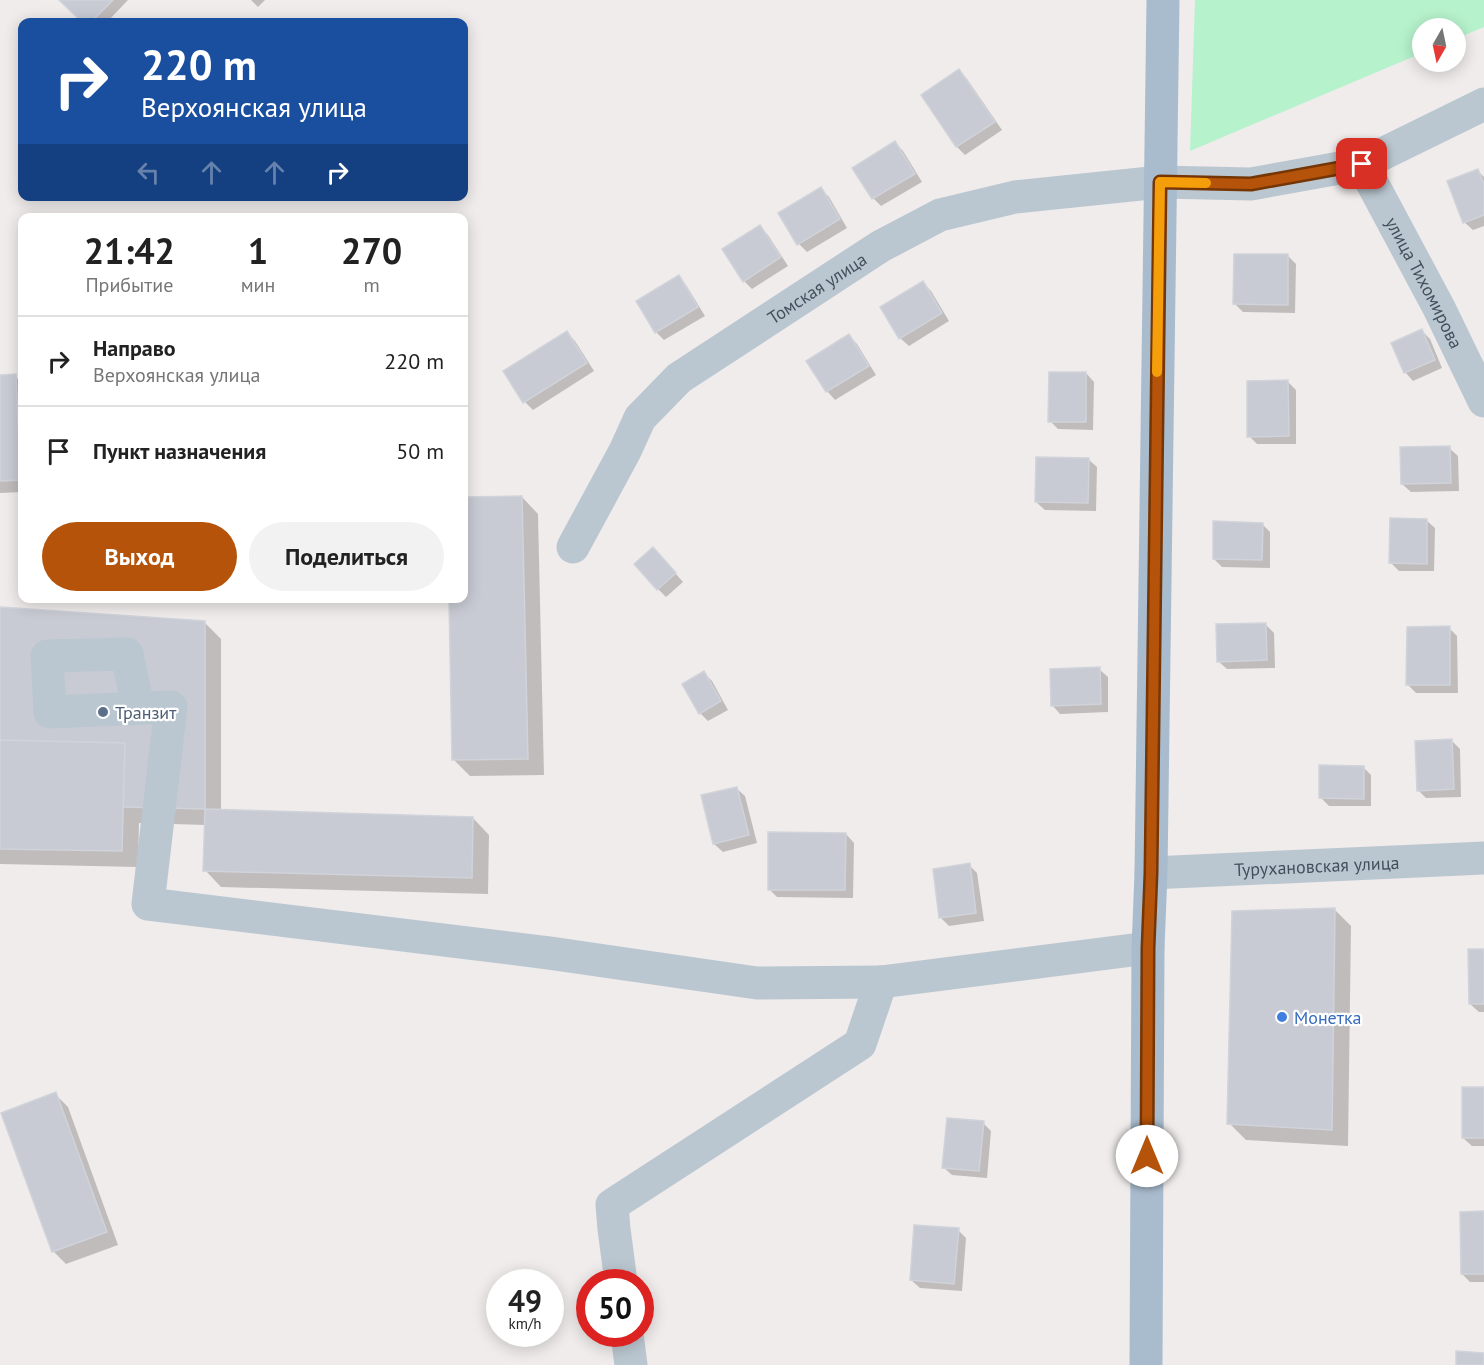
<!DOCTYPE html>
<html lang="ru">
<meta charset="utf-8">
<style>
body{margin:0;font-family:"PT Sans",sans-serif;background:#f2f2f2;color:#222;height:100vh;display:flex;flex-direction:column;font-size:22px;white-space:nowrap}
*{box-sizing:border-box;margin:0}
p{font-size:20px;color:#767676}
.icon{flex:none;width:33px;height:33px;fill:none;stroke:currentColor;stroke-width:2;stroke-linecap:round;stroke-linejoin:round}
.map{position:relative;flex:1;overflow:hidden}
.details{position:absolute;left:18px;top:213px;width:450px;height:390px;display:flex;flex-direction:column;background:#fff;border-radius:12px;box-shadow:0 3px 15px #0003}
.details>*{flex:none}
.top-card{position:absolute;left:18px;top:18px;width:450px;height:183px;border-radius:12px;box-shadow:0 3px 15px #0003;background:#1a4fa0;color:#fff;overflow:hidden}
.needle{width:39px;rotate:189deg}
.tools{position:absolute;left:1412px;top:18px;display:grid;gap:12px}
.tools a{display:grid;place-items:center;width:54px;height:54px;border-radius:50%;background:#fff;box-shadow:0 3px 15px #0003;font-size:30px}
.speed{position:absolute;left:486px;top:1269px;display:flex;gap:12px;font-size:30px;font-weight:700;text-align:center}
.speed>*{display:grid;place-content:center;width:78px;height:78px;border-radius:50%;background:#fff;box-shadow:0 3px 15px #0003;line-height:1}
.speed small{font-size:15px;font-weight:400}
.speed .limit{border:9px solid #d22;background:#fff;color:#111}
.pin{position:absolute;display:grid;place-items:center;width:51px;height:51px;color:#fff;margin:-26px;border-radius:12px;box-shadow:0 3px 9px #0006}
.me{position:absolute;width:66px;margin:-33px;rotate:0deg;stroke-linejoin:round;filter:drop-shadow(0 0 4px #0008)}
.turn{display:flex;align-items:center;gap:21px;height:126px;padding:0 24px;font-size:27px}
.turn .icon{width:78px;height:78px;stroke-width:2.5}
.turn b{display:block;font-size:42px;line-height:51px}
.lanes{display:flex;align-items:center;height:57px;padding:0 24px;background:#0003;justify-content:center;gap:30px;direction:ltr}
.lanes .off{opacity:.35}
.eta{display:flex;justify-content:space-evenly;align-items:center;height:102px;text-align:center}
.eta b{font-size:36px;font-weight:700;line-height:42px}
.button{display:flex;gap:12px;margin-top:auto;padding:12px 24px}
.button a{flex:1;height:69px;border-radius:36px;background:#b45309;color:#fff;font-size:24px;font-weight:700;line-height:69px;text-align:center}
.button a+a{background:#f2f2f2;color:#222}
ul{padding:0;list-style:none}
li{display:flex;align-items:center;gap:18px;height:90px;padding:0 24px;border-top:2px solid #e0e0e0}
li div{flex:1}
li b{display:block;font-size:22px}
li em{font-style:normal}
.map>svg:first-child{display:block}
.green{fill:#b6f2cc}
.shadow{fill:#0003}
.building{fill:#c8cbd3;stroke:#d0d3d9;stroke-width:1.5}
.lines{fill:none;stroke-linecap:round;stroke-linejoin:round}
.minor{stroke:#bbc7d0;stroke-width:33}
.major{stroke:#a9bcce;stroke-width:33}
.route-casing{stroke:#753606;stroke-width:15}
.route{stroke:#b45309;stroke-width:10}
.slow{stroke:#f59e0b;stroke-width:10}
.service-dot{fill:#5c6f8a;stroke:#fff;stroke-width:2}
.shop-dot{fill:#3f7fe0;stroke:#fff;stroke-width:2}
.labels{text-anchor:middle;dominant-baseline:central;stroke-width:4.5;stroke-linejoin:round;paint-order:stroke}
.street-label{font-size:18px;fill:#43505b;stroke:#fff}
.service-label{font-size:18px;fill:#4e5e75;stroke:#fff;text-anchor:start}
.shop-label{font-size:18px;fill:#366cbe;stroke:#fff;text-anchor:start}
</style>
<div class="map">
<svg width="1484" height="1365" viewBox="0 0 1484 1365">
<rect width="100%" height="100%" fill="#f0ecec"/>
<polygon class="green" points="1195,0 1484,0 1484,27 1455,39 1455,28 1422,28 1422,53 1190,151"/>
<g class="shadow">
<polygon points="61,0 128,0 107,22 84,22"/>
<polygon points="251,0 265,0 258,7"/>
<polygon points="959,71 967,79 1002,130 965,155 957,147 923,96"/>
<polygon points="895,143 903,151 922,182 881,206 873,198"/>
<polygon points="1478,171 1484,177 1484,226 1473,230 1464,222"/>
<polygon points="821,189 829,197 847,228 807,252 799,244 780,214"/>
<polygon points="760,227 768,235 788,266 752,289 744,281"/>
<polygon points="1288,256 1296,264 1295,313 1243,312 1235,304"/>
<polygon points="678,277 686,285 705,316 664,340 656,332 638,302"/>
<polygon points="923,283 931,291 949,321 909,346 900,338"/>
<polygon points="1422,331 1430,339 1442,368 1413,381 1405,372"/>
<polygon points="567,333 575,341 594,371 533,410 525,402"/>
<polygon points="849,336 857,344 876,375 835,400 827,391"/>
<polygon points="1086,373 1094,382 1093,430 1058,429 1050,421"/>
<polygon points="15,376 22,383 22,492 0,493 0,377"/>
<polygon points="1288,382 1296,390 1296,444 1257,444 1249,436"/>
<polygon points="1449,448 1458,456 1459,491 1411,492 1402,484"/>
<polygon points="1088,459 1097,467 1096,511 1045,510 1036,502"/>
<polygon points="522,497 538,514 544,775 470,776 454,760 464,598 464,498"/>
<polygon points="1426,520 1435,528 1434,571 1399,571 1391,563"/>
<polygon points="1262,524 1270,532 1270,568 1222,567 1214,559"/>
<polygon points="661,557 683,582 666,597 658,589"/>
<polygon points="0,608 205,623 221,639 221,811 473,818 489,835 488,894 221,887 205,870 206,825 139,823 138,867 0,864"/>
<polygon points="1265,624 1274,633 1275,668 1227,669 1218,661"/>
<polygon points="1449,628 1457,636 1458,693 1416,693 1408,685"/>
<polygon points="1099,669 1108,677 1108,712 1060,714 1052,705"/>
<polygon points="704,673 712,681 728,710 708,721 700,713"/>
<polygon points="1452,741 1460,749 1461,797 1426,798 1418,790"/>
<polygon points="1363,767 1371,775 1371,806 1329,806 1320,797"/>
<polygon points="736,788 745,796 757,843 723,852 714,844"/>
<polygon points="846,834 854,843 853,898 777,897 769,889"/>
<polygon points="969,865 977,873 984,921 949,926 941,918"/>
<polygon points="1335,910 1351,926 1348,1146 1246,1140 1229,1123"/>
<polygon points="1484,951 1484,1012 1479,1012 1470,1004"/>
<polygon points="1484,1088 1484,1146 1472,1146 1463,1138"/>
<polygon points="55,1094 68,1107 118,1245 66,1264 53,1251"/>
<polygon points="983,1123 991,1131 987,1178 952,1175 943,1167"/>
<polygon points="1484,1213 1484,1282 1470,1282 1462,1274"/>
<polygon points="958,1230 966,1238 962,1291 920,1288 911,1280"/>
</g>
<g class="building">
<polygon points="59,0 113,0 91,22 82,22"/>
<polygon points="959,69 995,122 956,147 921,95"/>
<polygon points="895,141 915,174 872,199 852,168"/>
<polygon points="1478,169 1484,184 1484,215 1463,223 1447,181"/>
<polygon points="821,187 840,219 797,245 778,213"/>
<polygon points="760,225 781,257 743,282 722,249"/>
<polygon points="1234,254 1288,254 1288,305 1233,304"/>
<polygon points="679,275 698,307 655,333 636,301"/>
<polygon points="923,281 942,313 899,339 880,307"/>
<polygon points="1422,329 1435,360 1404,373 1391,343"/>
<polygon points="567,331 587,363 523,403 503,371"/>
<polygon points="849,334 869,366 826,392 806,361"/>
<polygon points="1049,372 1086,372 1086,422 1048,422"/>
<polygon points="16,374 20,480 0,481 0,375"/>
<polygon points="1288,380 1289,436 1247,437 1247,381"/>
<polygon points="1450,446 1451,483 1401,484 1400,447"/>
<polygon points="1036,457 1089,458 1088,503 1035,502"/>
<polygon points="522,496 528,759 452,760 449,598 464,598 464,497"/>
<polygon points="1390,518 1427,519 1427,564 1389,563"/>
<polygon points="1213,521 1263,523 1262,560 1213,559"/>
<polygon points="653,547 676,573 657,590 634,564"/>
<polygon points="0,607 205,621 205,809 0,804"/>
<polygon points="1266,623 1267,660 1217,662 1216,624"/>
<polygon points="1450,626 1450,685 1406,685 1407,627"/>
<polygon points="1100,667 1101,704 1051,706 1050,669"/>
<polygon points="704,671 721,701 699,714 682,684"/>
<polygon points="1452,739 1454,789 1417,791 1415,741"/>
<polygon points="0,740 125,743 122,851 0,849"/>
<polygon points="1319,765 1364,766 1364,799 1319,798"/>
<polygon points="737,787 749,835 713,844 701,795"/>
<polygon points="205,809 473,817 472,878 203,871"/>
<polygon points="768,832 846,833 845,890 768,890"/>
<polygon points="970,863 976,913 939,918 933,869"/>
<polygon points="1335,908 1332,1130 1227,1124 1232,911"/>
<polygon points="1468,949 1484,949 1484,1004 1469,1004"/>
<rect x="1462" y="1087" width="22" height="51"/>
<polygon points="56,1092 107,1232 52,1252 1,1113"/>
<polygon points="947,1118 984,1121 979,1171 942,1168"/>
<polygon points="1484,1211 1484,1274 1461,1274 1460,1212"/>
<polygon points="914,1225 959,1228 954,1284 910,1280"/>
<polygon points="1456,1351 1484,1353 1484,1365 1456,1365"/>
</g>
<g class="lines">
<g class="minor">
<path id="s1" d="M1362,164L1439,308L1484,401"/>
<path id="s2" d="M573,547L625,451L640,418L679,378L881,246L940,215L1015,197L1160,182L1251,184L1362,164L1484,104"/>
<polyline points="138,708 127,654 47,656 50,712 171,707 148,904 549,953 757,983 881,982 1148,948"/>
<path id="s3" d="M1151,873L1484,858"/>
<polyline points="621,1282 614,1229 612,1205 860,1044 881,982"/>
<polyline points="627,1334 631,1365"/>
</g>
<polyline class="major" points="1146,1365 1148,948 1151,873 1163,0"/>
</g>
<g class="lines">
<g class="route-casing">
<polyline id="route" points="1147,1156 1148,948 1151,873 1160,182 1251,184 1362,164"/>
</g>
<use href="#route" class="route"/>
<polyline class="slow" points="1157,372 1160,182 1206,183"/>
</g>
<circle class="service-dot" cx="103" cy="712" r="6"/>
<circle class="shop-dot" cx="1282" cy="1017" r="6"/>
<g class="labels">
<g class="street-label">
<text stroke="none"><textPath href="#s1" startOffset="134">улица Тихомирова</textPath></text>
<text stroke="none"><textPath href="#s2" startOffset="366">Томская улица</textPath></text>
<text stroke="none"><textPath href="#s3" startOffset="166">Турухановская улица</textPath></text>
</g>
<g class="service-label">
<text x="115" y="712">Транзит</text>
</g>
<g class="shop-label">
<text x="1294" y="1017">Монетка</text>
</g>
</g>
</svg>
<div class="tools">
<a><svg class="needle" viewBox="-14 -14 28 28"><path d="M0-13l5 13h-10z" fill="#e53935"/><path d="M0 13l5-13h-10z" fill="#767676"/></svg></a>
</div>
<div class="speed"><div>49<small>km/h</small></div><div class="limit">50</div></div>
<div class="pin" style="left:1362px;top:164px;background:#d93025"><svg class="icon" aria-label="arrive" viewBox="0 0 24 24"><path d="M6 21V4h12l-3 4 3 4H6"/></svg></div>
<svg class="me" style="left:1147px;top:1156px" viewBox="-20 -20 40 40"><circle r="19" fill="#fff"/><path d="M0-13L10 11 0 6-10 11z" fill="#b45309"/></svg>
<div class="top-card">
<div class="turn"><svg class="icon" aria-label="right" viewBox="0 0 24 24"><path d="M7 20v-9h11M14 6l5 5-5 5"/></svg><div><b>220 m</b>Верхоянская улица</div></div>
<div class="lanes"><svg class="icon off" aria-label="left" viewBox="0 0 24 24"><path d="M17 20v-9H6M10 6l-5 5 5 5"/></svg><svg class="icon off" aria-label="ahead" viewBox="0 0 24 24"><path d="M12 20V5M6 11l6-6 6 6"/></svg><svg class="icon off" aria-label="ahead" viewBox="0 0 24 24"><path d="M12 20V5M6 11l6-6 6 6"/></svg><svg class="icon" aria-label="right" viewBox="0 0 24 24"><path d="M7 20v-9h11M14 6l5 5-5 5"/></svg></div>
</div>
<section class="details">
<div class="eta">
<div><b>21:42</b><p>Прибытие</p></div>
<div><b>1</b><p>мин</p></div>
<div><b>270</b><p>m</p></div>
</div>
<ul>
<li><svg class="icon" aria-label="right" viewBox="0 0 24 24"><path d="M7 20v-9h11M14 6l5 5-5 5"/></svg><div><b>Направо</b><p>Верхоянская улица</p></div><em>220 m</em></li>
<li><svg class="icon" aria-label="arrive" viewBox="0 0 24 24"><path d="M6 21V4h12l-3 4 3 4H6"/></svg><div><b>Пункт назначения</b></div><em>50 m</em></li>
</ul>
<div class="button"><a>Выход</a><a>Поделиться</a></div>
</section>
</div>
